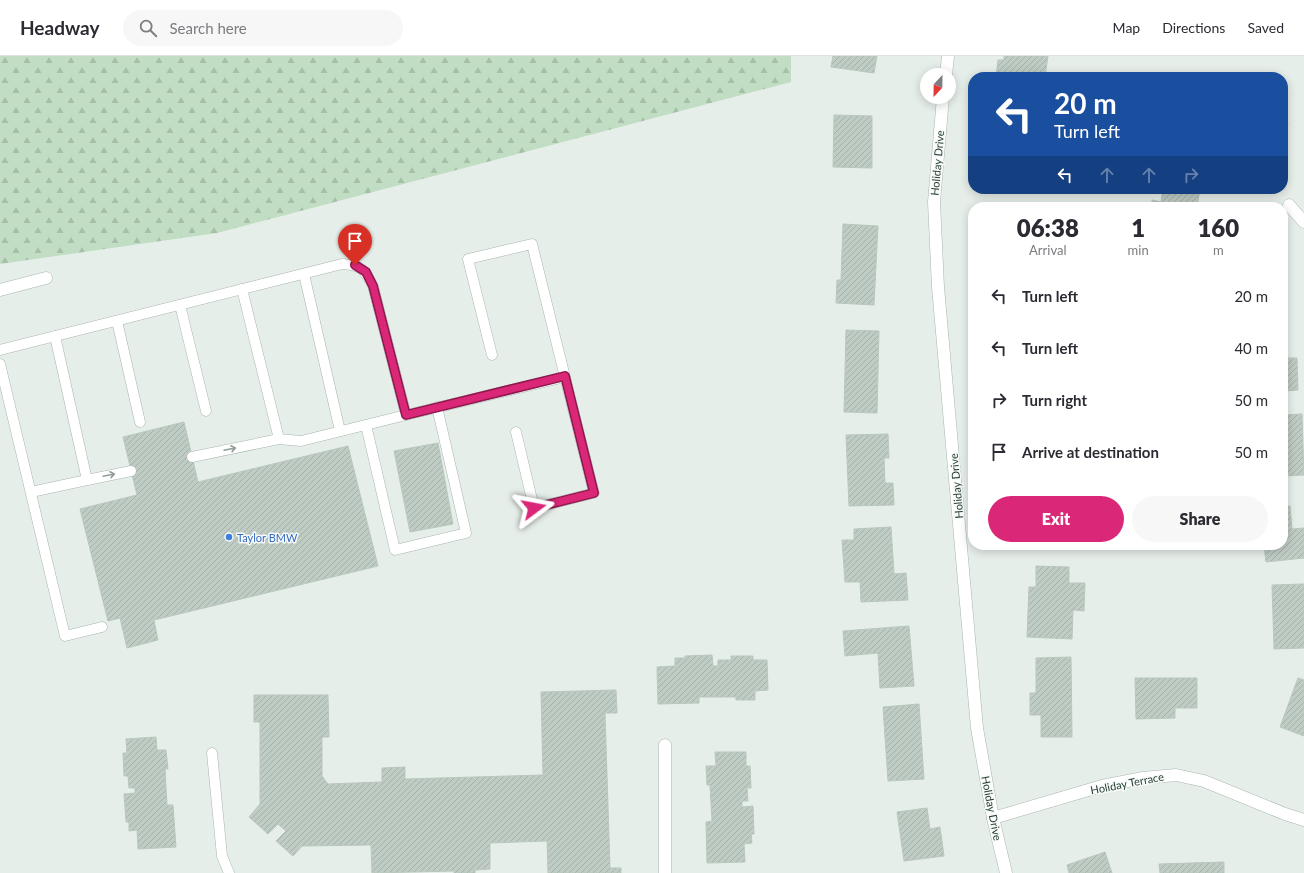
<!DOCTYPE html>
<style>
body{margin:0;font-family:Lato,sans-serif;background:#f7f7f7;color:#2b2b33;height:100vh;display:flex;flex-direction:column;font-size:15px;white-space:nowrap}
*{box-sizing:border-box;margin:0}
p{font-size:13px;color:#7c7c81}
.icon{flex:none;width:22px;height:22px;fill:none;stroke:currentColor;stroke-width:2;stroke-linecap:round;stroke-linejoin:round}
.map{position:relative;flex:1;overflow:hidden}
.drawer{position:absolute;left:968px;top:146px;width:320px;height:348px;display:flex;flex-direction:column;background:#fff;border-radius:16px;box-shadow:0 2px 10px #0003}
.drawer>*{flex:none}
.guide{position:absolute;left:968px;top:16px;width:320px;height:122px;border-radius:16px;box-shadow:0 2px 10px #0003;background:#1a4fa0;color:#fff;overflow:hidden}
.needle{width:26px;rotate:202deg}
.fabs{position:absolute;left:920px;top:12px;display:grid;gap:8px}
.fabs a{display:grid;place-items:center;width:36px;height:36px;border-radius:50%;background:#fff;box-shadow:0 2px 10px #0003;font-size:20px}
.pin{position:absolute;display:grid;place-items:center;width:34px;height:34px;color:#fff;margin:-41px -17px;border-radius:50% 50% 50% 0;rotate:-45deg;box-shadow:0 0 4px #0007}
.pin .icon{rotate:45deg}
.me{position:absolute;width:44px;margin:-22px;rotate:77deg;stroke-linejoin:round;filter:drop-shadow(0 0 3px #0008)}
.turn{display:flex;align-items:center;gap:14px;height:84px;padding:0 20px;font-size:18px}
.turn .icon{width:52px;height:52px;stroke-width:2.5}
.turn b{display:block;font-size:28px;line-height:34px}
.lanes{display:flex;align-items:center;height:38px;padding:0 20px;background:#0003;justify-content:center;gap:20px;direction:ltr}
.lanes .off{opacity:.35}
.eta{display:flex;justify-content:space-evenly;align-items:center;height:68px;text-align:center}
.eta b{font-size:24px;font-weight:800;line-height:28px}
.button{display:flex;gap:8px;margin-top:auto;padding:8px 20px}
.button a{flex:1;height:46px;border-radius:24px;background:#db2777;color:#fff;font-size:16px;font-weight:800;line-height:46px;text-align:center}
.button a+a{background:#f7f7f7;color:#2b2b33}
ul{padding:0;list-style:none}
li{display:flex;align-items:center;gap:12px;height:52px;padding:0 20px}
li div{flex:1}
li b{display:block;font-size:15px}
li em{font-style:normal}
header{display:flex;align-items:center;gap:24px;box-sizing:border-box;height:56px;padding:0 20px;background:#fff;border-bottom:1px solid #e1e1e2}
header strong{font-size:19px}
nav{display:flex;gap:22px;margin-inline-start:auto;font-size:14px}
.search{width:280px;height:36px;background:#f7f7f7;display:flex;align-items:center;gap:10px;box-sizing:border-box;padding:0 14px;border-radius:22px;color:#7c7c81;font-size:15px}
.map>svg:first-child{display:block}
.forest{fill:url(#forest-firs)}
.building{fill:url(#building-hatch);stroke:#b9c7be}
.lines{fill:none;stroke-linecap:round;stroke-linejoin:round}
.lane-casing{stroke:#a9b6af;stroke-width:11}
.street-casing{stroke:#a9b6af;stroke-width:13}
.lane{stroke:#fff;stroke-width:10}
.street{stroke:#fff;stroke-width:12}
.oneway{stroke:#929f99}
.route-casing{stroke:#8e194d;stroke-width:10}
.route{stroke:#db2777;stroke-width:7}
.shop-dot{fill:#3f7fe0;stroke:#f7faf8;stroke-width:1.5}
.labels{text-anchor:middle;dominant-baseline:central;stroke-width:3;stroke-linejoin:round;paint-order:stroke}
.street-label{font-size:11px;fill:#263f33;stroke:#f7faf8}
.shop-label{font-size:11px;fill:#366cbe;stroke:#f7faf8;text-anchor:start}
</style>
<header>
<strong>Headway</strong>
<div class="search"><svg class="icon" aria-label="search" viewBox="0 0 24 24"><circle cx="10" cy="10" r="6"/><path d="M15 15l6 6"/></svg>Search here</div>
<nav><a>Map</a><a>Directions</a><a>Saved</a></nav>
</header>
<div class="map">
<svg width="1304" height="817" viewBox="0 0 1304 817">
<defs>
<pattern id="forest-firs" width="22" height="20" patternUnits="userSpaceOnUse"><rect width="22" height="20" fill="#c1ddc3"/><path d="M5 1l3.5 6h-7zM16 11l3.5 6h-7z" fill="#a6bfa8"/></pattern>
<pattern id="building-hatch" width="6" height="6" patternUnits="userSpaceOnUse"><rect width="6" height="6" fill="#bfccc4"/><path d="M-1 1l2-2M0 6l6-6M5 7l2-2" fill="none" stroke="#a4b0a9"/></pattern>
</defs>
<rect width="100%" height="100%" fill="#e6eee9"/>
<polygon class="forest" points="0,0 791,0 791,26 217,177 0,208"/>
<g class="building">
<polygon points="833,0 877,0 874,17 831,11"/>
<polygon points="1004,0 1048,0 1045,21 996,21 998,4 1004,4"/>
<polygon points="1283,50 1288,68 1283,70"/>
<polygon points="834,59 872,60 872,112 833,111"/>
<polygon points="1163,133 1200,133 1197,151 1152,151 1152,144 1161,146"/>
<polygon points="1001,148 1035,150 1035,151 1001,151"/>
<polygon points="843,168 878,170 874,249 836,247 837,224 841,224"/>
<polygon points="846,274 879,275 877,357 844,356"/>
<polygon points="1283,302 1297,302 1298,334 1283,335"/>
<polygon points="1302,358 1304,419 1283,420 1283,359"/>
<polygon points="184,366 198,426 348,390 378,510 154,564 158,584 127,592 120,562 108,565 80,453 137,439 123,381"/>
<polygon points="888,378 889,402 884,402 885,427 893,427 894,449 849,450 846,379"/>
<polygon points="438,387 453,468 410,476 394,395"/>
<polygon points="1290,450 1292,473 1304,472 1304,502 1266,506 1264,489 1283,489 1283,451"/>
<polygon points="891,471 894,518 906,517 908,544 861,546 860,526 845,526 842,484 854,484 854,473"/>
<polygon points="1036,510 1069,511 1069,527 1085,527 1084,555 1073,554 1072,583 1027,581 1029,531 1036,531"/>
<polygon points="1304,528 1304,592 1274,593 1272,529"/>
<polygon points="909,570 914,630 880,632 878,597 845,600 843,575"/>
<polygon points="712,599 713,610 718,610 718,604 731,604 731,600 753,600 753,604 767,604 768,634 755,635 755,644 736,644 736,641 699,641 699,647 658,648 657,611 675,610 675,602 685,602 685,600"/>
<polygon points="1071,601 1072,681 1041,681 1041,659 1030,659 1030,637 1036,637 1036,602"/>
<polygon points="1135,622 1197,622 1197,652 1175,652 1175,662 1136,663"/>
<polygon points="1298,622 1304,624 1304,680 1280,671"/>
<polygon points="616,634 617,657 605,657 610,812 621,812 621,817 548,817 547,785 490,787 490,813 475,814 475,817 454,817 454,815 372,817 371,789 302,790 293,800 276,785 286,775 278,768 268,778 249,761 260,748 260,666 254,666 254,639 328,639 329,681 322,681 322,720 328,728 382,726 382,712 405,711 405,723 543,719 541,636"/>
<polygon points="919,648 924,723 888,725 883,651"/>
<polygon points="156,681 157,694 166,694 168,713 165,713 167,749 173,749 176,791 138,793 137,774 129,775 129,766 126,766 124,738 135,737 135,732 129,732 128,720 124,720 123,697 127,697 126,683"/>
<polygon points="715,696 746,696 746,710 750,710 751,732 747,732 748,745 742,745 742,751 753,750 754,778 751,778 752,787 744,788 745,806 707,807 706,766 712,765 710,729 707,729 706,710 716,710"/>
<polygon points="927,752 930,773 940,771 944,800 904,805 897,756"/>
<polygon points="1105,796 1112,817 1069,817 1067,809"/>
<polygon points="1224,806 1224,817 1160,817 1159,808"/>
</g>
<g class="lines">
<g class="lane-casing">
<g id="lane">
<polyline points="304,218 340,375"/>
<polyline points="242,233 279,383 301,385 406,359"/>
<polyline points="180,249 206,355"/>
<polyline points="117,265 140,366"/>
<path d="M0,294L342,208C361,209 364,213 373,230L406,359L565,321L532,188L468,203L492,299"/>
<polyline points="0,308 65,580 102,571"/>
<polyline points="366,369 395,494 466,477 437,351"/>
<polyline points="516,376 534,452 594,437 565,321"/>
<polyline points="192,401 279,383"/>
<polyline points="87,424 131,415"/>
<polyline points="31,436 87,424 55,280"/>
<polyline points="212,697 222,800 229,817"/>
</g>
</g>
<g class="street-casing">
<g id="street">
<polyline points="946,19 948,0"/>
<polyline points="943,41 934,146 938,231 977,672 993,762 1006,817"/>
<polyline points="1289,149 1304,166"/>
<polyline points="0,234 46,222"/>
<polyline points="665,689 665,817"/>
<polyline points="993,762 1102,730 1143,722 1176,719 1204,725 1285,758 1304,764"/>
</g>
</g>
<use href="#lane" class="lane"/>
<use href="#street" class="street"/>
</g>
<defs><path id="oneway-shaft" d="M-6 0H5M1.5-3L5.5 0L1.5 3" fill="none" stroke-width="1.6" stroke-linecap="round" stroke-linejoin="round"/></defs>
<g class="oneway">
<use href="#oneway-shaft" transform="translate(230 393) rotate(-12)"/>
<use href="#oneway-shaft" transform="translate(109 419) rotate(-12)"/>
</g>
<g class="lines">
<g class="route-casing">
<polyline id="route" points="355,209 366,216 373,230 406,359 565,320 594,437 534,452"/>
</g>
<use href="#route" class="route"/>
</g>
<circle class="shop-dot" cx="229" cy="481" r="4"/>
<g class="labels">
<g class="street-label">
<text transform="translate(937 107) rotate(-85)">Holiday Drive</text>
<text transform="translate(956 430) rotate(-95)">Holiday Drive</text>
<text transform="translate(1127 727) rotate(-11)">Holiday Terrace</text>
<text transform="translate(992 752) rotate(79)">Holiday Drive</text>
</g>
<g class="shop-label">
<text x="237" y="481">Taylor BMW</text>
</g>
</g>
</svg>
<div class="fabs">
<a><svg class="needle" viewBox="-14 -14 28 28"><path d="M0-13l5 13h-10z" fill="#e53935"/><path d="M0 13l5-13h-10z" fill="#7c7c81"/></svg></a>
</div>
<div class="pin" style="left:355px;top:209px;background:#d93025"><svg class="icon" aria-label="arrive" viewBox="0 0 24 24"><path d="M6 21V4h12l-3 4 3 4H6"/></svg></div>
<svg class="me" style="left:534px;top:452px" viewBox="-20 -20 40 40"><path d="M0-17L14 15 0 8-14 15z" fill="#db2777" stroke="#fff" stroke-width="4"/></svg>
<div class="guide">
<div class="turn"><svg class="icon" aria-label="left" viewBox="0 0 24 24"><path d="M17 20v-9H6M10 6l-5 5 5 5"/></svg><div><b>20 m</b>Turn left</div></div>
<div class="lanes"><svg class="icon" aria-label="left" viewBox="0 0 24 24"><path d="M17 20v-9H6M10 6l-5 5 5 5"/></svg><svg class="icon off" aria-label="ahead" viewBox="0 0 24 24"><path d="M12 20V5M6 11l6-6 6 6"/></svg><svg class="icon off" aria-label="ahead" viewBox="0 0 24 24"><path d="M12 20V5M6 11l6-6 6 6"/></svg><svg class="icon off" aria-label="right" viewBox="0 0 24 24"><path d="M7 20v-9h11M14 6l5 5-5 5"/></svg></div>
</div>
<section class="drawer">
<div class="eta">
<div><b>06:38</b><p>Arrival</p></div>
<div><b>1</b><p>min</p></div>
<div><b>160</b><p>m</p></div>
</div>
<ul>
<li><svg class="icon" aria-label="left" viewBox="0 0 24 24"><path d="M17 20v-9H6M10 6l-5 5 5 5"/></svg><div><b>Turn left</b></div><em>20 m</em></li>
<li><svg class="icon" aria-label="left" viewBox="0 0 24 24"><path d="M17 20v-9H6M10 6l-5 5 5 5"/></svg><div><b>Turn left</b></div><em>40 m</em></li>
<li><svg class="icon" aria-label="right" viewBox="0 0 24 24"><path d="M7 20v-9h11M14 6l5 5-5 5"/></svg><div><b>Turn right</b></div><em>50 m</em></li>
<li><svg class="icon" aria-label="arrive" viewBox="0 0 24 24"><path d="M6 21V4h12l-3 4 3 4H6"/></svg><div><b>Arrive at destination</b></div><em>50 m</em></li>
</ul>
<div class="button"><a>Exit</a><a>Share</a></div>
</section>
</div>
